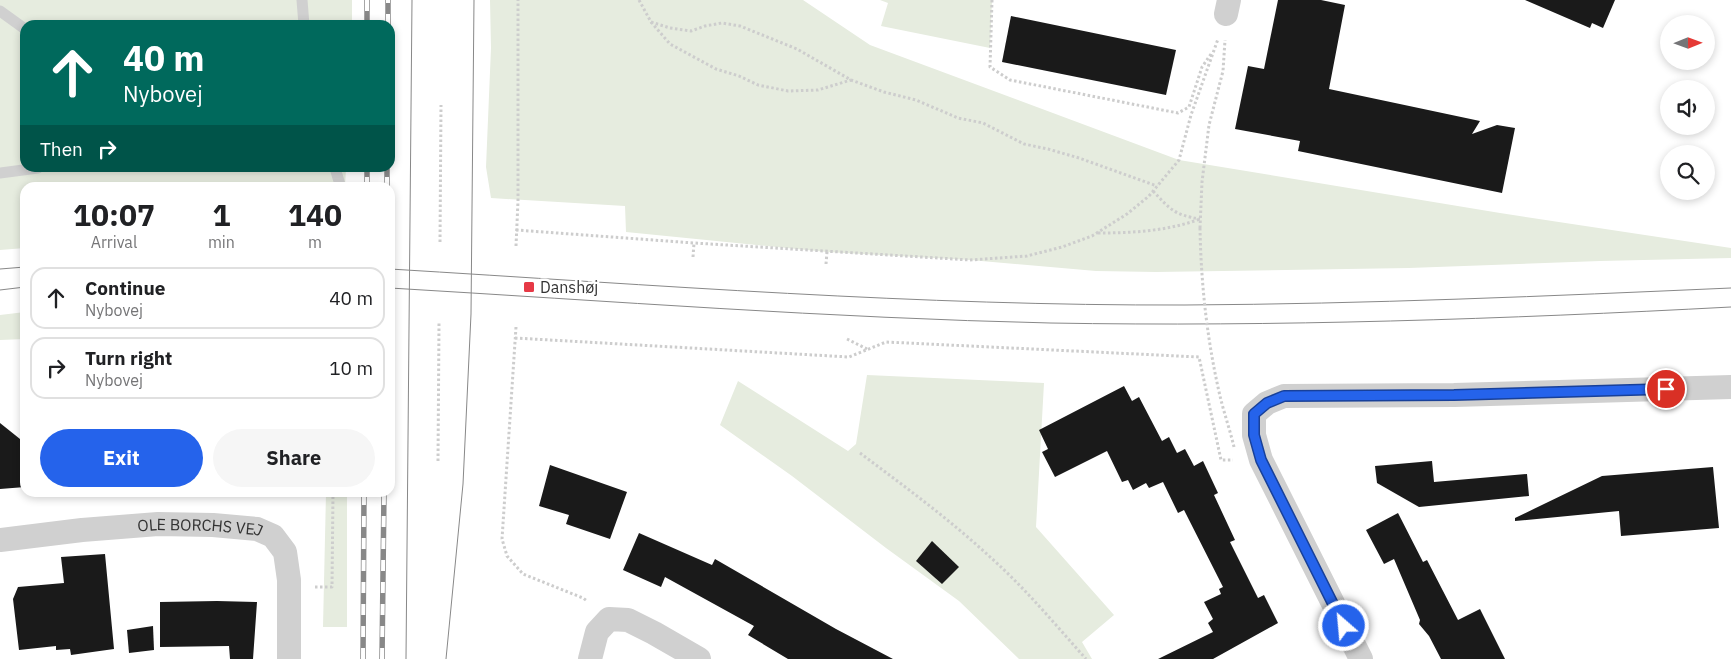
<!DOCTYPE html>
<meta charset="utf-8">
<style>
body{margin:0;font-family:"IBM Plex Sans",sans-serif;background:#f6f6f6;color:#202124;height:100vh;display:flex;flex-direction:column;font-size:19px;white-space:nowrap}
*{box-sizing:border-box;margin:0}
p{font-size:16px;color:#757577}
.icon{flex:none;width:28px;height:28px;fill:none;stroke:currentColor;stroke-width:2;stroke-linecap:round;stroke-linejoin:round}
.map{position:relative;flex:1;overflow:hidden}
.panel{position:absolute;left:20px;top:182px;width:375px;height:315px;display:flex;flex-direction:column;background:#fff;border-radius:15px;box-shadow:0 2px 8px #0003}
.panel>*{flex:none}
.hud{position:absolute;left:20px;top:20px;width:375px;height:152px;border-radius:15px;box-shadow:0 2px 8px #0003;background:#00695c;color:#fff;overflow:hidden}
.needle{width:32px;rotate:89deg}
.tools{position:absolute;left:1660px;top:15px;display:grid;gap:10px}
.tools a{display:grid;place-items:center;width:55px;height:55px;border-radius:50%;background:#fff;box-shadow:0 2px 8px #0003;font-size:25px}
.pin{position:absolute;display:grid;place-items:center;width:42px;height:42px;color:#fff;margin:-21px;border:2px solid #fff;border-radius:50%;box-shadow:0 1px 5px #0007}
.me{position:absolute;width:55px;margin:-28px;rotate:333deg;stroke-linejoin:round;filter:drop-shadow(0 0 4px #0008)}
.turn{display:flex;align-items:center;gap:18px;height:105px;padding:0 20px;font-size:22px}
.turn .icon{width:65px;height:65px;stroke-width:2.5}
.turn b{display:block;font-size:35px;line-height:42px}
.then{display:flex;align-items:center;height:48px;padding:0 20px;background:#0003;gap:10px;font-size:19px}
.eta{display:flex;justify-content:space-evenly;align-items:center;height:85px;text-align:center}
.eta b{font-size:30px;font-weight:700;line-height:35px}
.button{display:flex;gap:10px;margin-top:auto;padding:10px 20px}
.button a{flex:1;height:58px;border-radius:30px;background:#2563eb;color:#fff;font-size:20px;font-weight:700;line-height:58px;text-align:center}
.button a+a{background:#f6f6f6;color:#202124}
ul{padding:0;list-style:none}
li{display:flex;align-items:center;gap:15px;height:62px;margin:0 10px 8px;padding:0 10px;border:2px solid #e0e0e0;border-radius:15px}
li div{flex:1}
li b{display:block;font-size:19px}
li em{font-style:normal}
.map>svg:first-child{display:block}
.green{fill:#e6ecdf}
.building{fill:#1a1a1a}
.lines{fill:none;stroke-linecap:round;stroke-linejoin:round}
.path{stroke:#cdcdcd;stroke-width:3;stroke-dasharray:2.5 2.5;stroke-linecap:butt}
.service{stroke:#d0d0d0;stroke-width:11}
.minor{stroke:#d0d0d0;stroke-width:24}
.tram{stroke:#888;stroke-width:1}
.rail-casing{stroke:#888;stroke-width:5.5}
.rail{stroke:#fff;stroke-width:4;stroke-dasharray:11;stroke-linecap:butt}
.path-bridge{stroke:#cdcdcd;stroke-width:3;stroke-dasharray:2.5 2.5;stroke-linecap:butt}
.route-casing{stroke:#184099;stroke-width:12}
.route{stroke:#2563eb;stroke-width:9}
.poi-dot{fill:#e63946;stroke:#fff;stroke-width:2}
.labels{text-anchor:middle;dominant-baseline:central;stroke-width:5;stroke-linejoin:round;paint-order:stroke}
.poi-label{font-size:16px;fill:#333;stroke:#fff;text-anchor:start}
.street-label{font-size:16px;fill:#333;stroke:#fff}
</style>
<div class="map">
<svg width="1731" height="659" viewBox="0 0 1731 659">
<rect width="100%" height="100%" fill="#fff"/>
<g class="green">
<polygon points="0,0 352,0 352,25 25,25 25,168 346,168 345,187 25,188 25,248 0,250"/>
<polygon points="490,0 803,0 870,45 1179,160 1500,213 1731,248 1731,258 1600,261 1409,268 1156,272 1096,271 970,260 827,252 626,232 625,206 491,198 486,167 491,48"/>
<polygon points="880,0 992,0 990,48 881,26 888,3"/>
<polygon points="25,312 25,339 0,340 0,315"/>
<polygon points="867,375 1044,383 1036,527 1114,615 1082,642 1092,659 1019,659 959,601 886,548 792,476 720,425 738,381 848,451 856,444"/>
<polygon points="326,493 347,493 347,627 323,627"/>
</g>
<g class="building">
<polygon points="1278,0 1321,0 1345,5 1329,89 1480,121 1472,134 1497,125 1515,128 1502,193 1298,151 1300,141 1235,129 1248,66 1264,69"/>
<polygon points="1525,0 1615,0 1603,28 1592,23 1590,28"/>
<polygon points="1011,16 1176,50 1166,95 1002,62"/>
<polygon points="1124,386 1132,401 1139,397 1162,441 1169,437 1177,453 1185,449 1194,466 1203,461 1218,493 1214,495 1235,540 1230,542 1258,598 1264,595 1278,623 1213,659 1158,659 1213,632 1208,623 1213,619 1204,602 1221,594 1219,589 1223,587 1184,510 1178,513 1163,482 1149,488 1146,483 1133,490 1128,480 1122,482 1107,451 1055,477 1042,452 1048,449 1039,430"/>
<polygon points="0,423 25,443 25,487 0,489"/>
<polygon points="1432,461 1434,482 1527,474 1529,496 1419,507 1377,483 1375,466"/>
<polygon points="550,465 627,492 610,539 566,524 569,515 539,506"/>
<polygon points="1713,467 1719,528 1621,536 1619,511 1515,521 1515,518 1602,476"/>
<polygon points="1398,513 1423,562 1427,560 1458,620 1480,609 1505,659 1441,659 1429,636 1419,624 1420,620 1394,559 1384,564 1366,530"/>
<polygon points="639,533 712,565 715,559 836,629 893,659 788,659 748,635 754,626 665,577 661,587 623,570"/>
<polygon points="932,541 959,567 942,584 916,561"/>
<polygon points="105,554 114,649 71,655 70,649 56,650 56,646 19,650 13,599 18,587 64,583 61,557"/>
<polygon points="217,601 257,602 253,659 230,659 229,646 160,647 160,602"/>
<polygon points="153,626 154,650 129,653 127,630"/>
</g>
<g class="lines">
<g class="path">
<polyline points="639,0 651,22 670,28 691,31 705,26 722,23 740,26 797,49 851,80 884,92 916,100 958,118 983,123 1024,144 1048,149 1079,158 1157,186"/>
<polyline points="992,0 990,67 1010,80 1178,113 1189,107 1202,67 1211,54"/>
<polyline points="651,22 670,44 716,69 739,76 758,85 788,91 818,90 851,80"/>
<path d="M1153,191C1170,209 1174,215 1200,219"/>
<polyline points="1200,228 1202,182 1209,125 1223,71 1225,40"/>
<polyline points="516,230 694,243 970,260 1027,256 1062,247 1092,236 1127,214 1149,196 1179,160 1191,115 1218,39"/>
<path d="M1098,233C1132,233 1168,231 1200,219"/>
<polyline points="440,242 441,105"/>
<polyline points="516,246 518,201 518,0"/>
<polyline points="693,257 694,243"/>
<polyline points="826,264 827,252"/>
<polyline points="516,327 502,539 507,556 523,574 583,598 587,601"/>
<polyline points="515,338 849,357 886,342 1199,357 1221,460 1233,460"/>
<polyline points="847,339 867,349"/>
<path d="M860,453C904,486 949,519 989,556C1024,587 1055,624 1086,659"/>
<polyline points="438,461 439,323"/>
<polyline points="315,587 332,587 333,492"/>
</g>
<g class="service">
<polyline points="302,0 304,25"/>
<polyline points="0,11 25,29"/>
<polyline points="335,168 341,188"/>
<polyline points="0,173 38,168"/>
</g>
<g class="minor">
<polyline points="1226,14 1229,0"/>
<path id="s1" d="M0,540L82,530L158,524L213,525L257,529L273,536L285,552L289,580V659"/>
<polyline points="590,659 597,632 609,619 628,620 654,633 699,659"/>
<polyline points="1361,659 1261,460 1254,435 1254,414 1267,403 1284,396 1454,395 1731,387"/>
</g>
<g class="tram">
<polyline points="0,269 25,267"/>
<path d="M390,269C655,285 920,306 1185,305C1367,304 1549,296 1731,288"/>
<path d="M390,288C610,301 830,318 1050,323C1277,327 1504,319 1731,307"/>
<polyline points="0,290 25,287"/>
<polyline points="406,659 412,0"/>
<polyline points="446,659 463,484 471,314 474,0"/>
</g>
<g class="rail-casing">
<g id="rail">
<polyline points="367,0 367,25"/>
<polyline points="388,25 388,0"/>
<polyline points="367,188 367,168"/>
<polyline points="387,188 387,168"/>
<polyline points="363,659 364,492"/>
<polyline points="382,659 384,492"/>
</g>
</g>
<use href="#rail" class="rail"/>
<path class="path-bridge" d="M1200,228C1201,284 1207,340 1220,396C1224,413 1230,430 1234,447"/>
</g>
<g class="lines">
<g class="route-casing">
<polyline id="route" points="1344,626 1261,460 1254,435 1254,414 1267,403 1284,396 1454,395 1666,389"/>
</g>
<use href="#route" class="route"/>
</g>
<rect class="poi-dot" x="523" y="281" width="12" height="12" rx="2.5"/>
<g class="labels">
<g class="poi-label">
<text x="540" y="287">Danshøj</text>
</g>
<g class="street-label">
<text stroke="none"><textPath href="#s1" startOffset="201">OLE BORCHS VEJ</textPath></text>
</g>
</g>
</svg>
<div class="tools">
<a><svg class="needle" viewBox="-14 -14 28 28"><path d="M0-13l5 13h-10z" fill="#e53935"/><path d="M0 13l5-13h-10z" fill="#757577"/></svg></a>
<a><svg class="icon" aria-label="sound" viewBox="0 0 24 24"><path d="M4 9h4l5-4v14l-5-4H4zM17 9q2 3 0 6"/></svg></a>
<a><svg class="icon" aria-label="search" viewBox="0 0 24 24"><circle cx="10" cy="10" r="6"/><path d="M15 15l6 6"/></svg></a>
</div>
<div class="pin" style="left:1666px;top:389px;background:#d93025"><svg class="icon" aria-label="arrive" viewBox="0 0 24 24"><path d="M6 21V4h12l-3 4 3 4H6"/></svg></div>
<svg class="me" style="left:1344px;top:626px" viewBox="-20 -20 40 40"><circle r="17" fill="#2563eb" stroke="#fff" stroke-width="3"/><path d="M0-11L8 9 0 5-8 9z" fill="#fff"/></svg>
<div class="hud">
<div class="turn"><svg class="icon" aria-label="ahead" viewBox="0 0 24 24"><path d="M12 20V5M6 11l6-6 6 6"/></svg><div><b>40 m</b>Nybovej</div></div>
<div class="then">Then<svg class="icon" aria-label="right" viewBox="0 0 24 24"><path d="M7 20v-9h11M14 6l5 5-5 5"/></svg></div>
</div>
<section class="panel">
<div class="eta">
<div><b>10:07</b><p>Arrival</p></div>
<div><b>1</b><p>min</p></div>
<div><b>140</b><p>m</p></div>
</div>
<ul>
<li><svg class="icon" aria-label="ahead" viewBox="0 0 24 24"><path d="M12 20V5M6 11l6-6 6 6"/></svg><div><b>Continue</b><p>Nybovej</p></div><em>40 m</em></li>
<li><svg class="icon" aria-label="right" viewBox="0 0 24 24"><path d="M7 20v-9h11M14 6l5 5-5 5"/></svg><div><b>Turn right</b><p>Nybovej</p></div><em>10 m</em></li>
</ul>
<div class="button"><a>Exit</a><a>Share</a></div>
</section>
</div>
